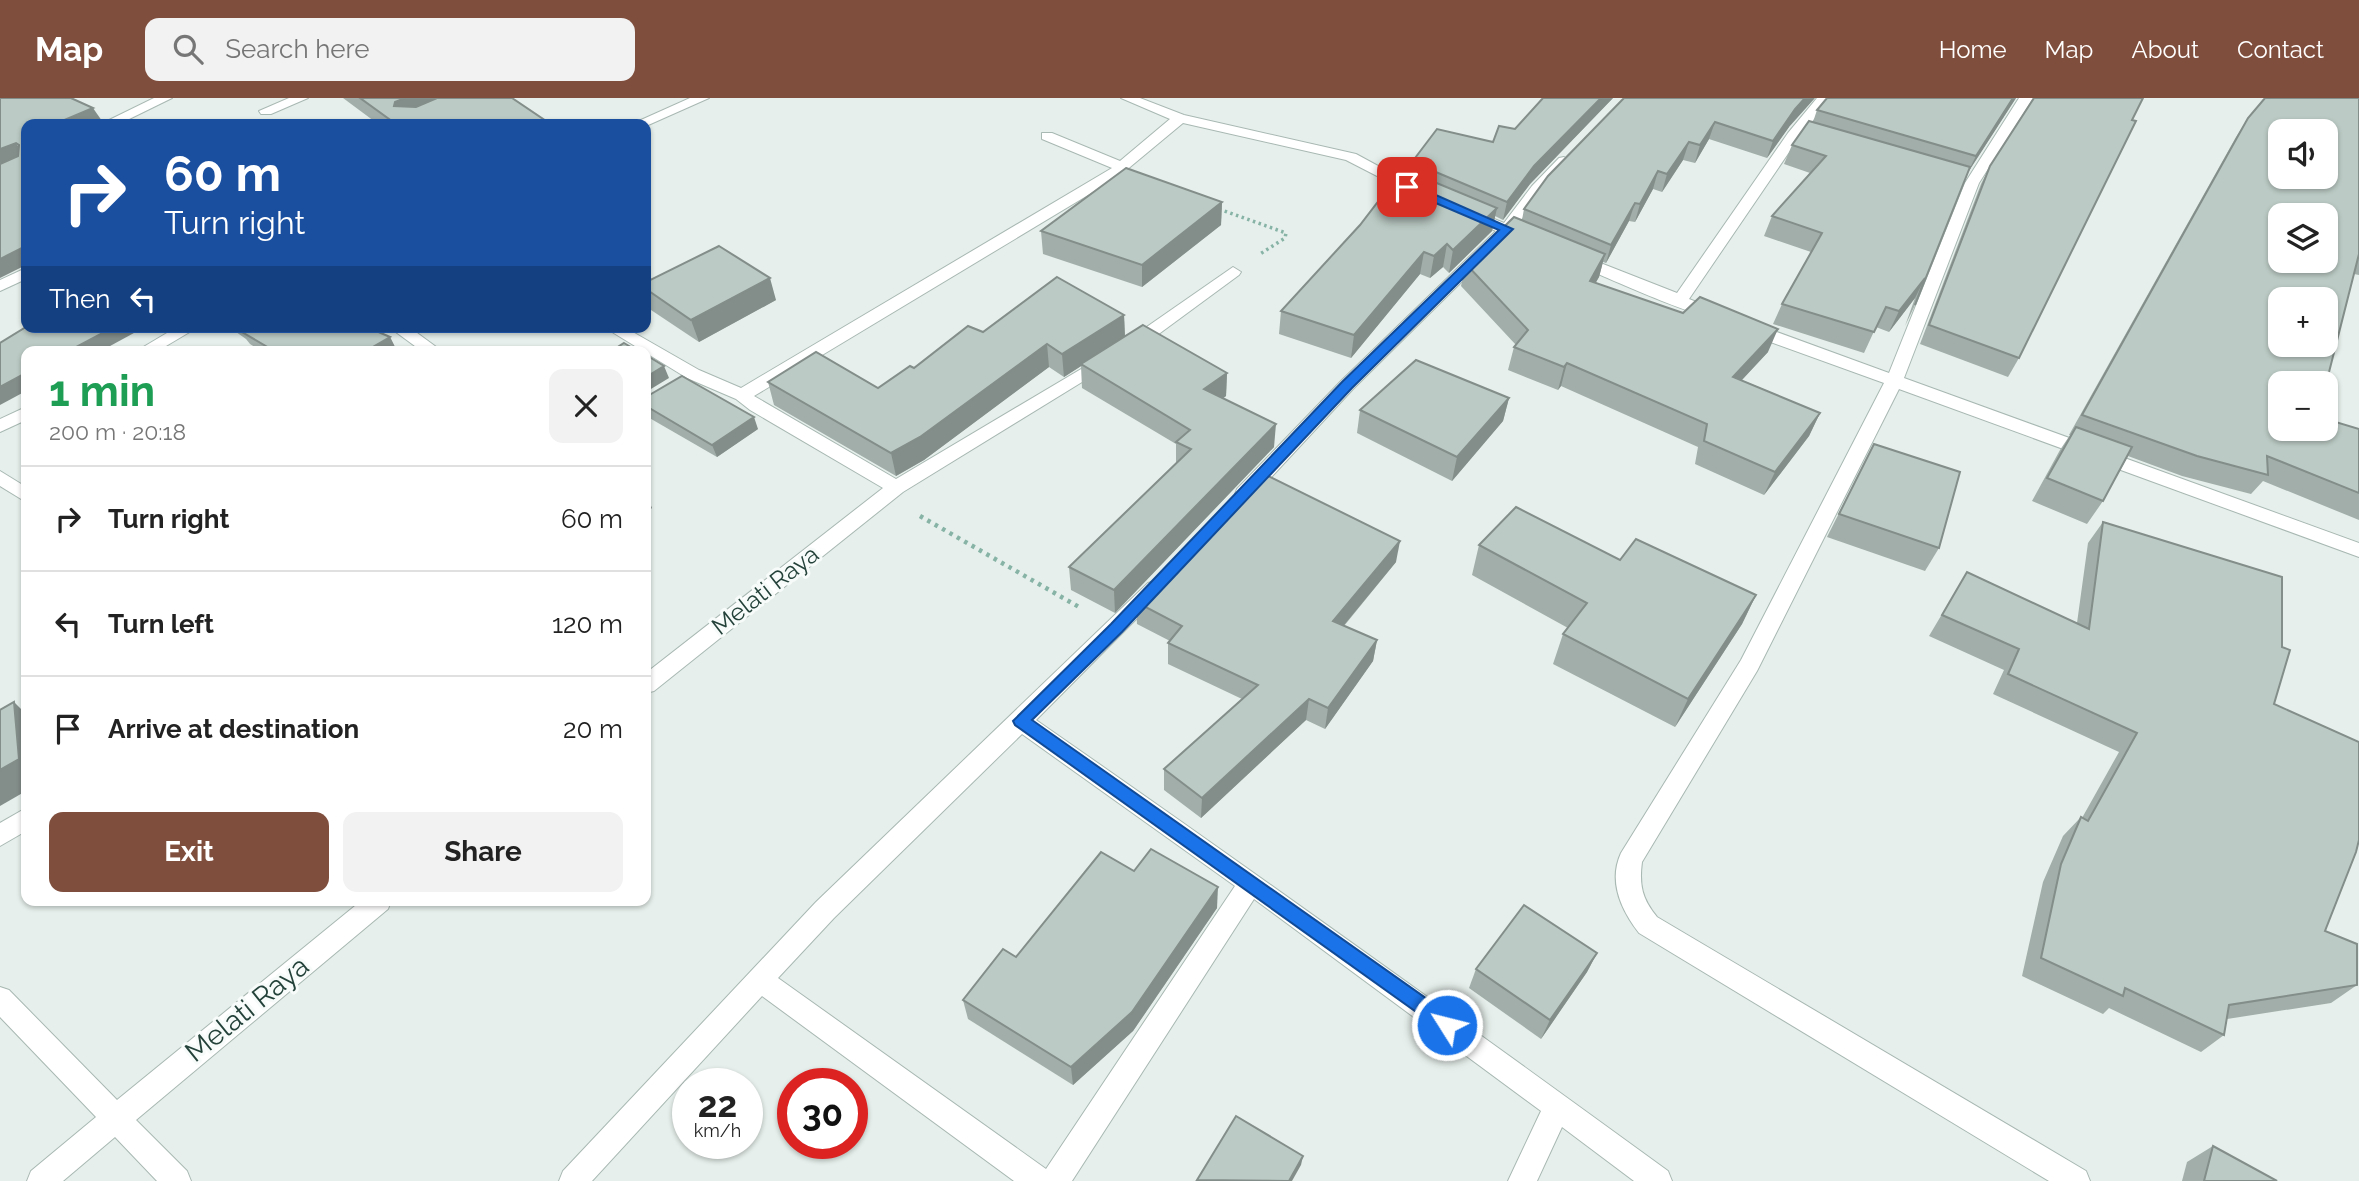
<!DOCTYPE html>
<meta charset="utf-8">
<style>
body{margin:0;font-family:Raleway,sans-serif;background:#f2f2f2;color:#222;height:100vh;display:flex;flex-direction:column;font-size:26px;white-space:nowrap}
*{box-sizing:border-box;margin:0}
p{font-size:23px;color:#767676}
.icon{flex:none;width:38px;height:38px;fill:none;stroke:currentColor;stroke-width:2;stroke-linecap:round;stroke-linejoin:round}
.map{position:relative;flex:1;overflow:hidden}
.sheet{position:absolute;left:21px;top:248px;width:630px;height:560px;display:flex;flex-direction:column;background:#fff;border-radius:14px;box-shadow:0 2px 5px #0004}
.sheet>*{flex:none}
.top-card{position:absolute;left:21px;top:21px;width:630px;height:214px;border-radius:14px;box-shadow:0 2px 5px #0004;background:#1a4fa0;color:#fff;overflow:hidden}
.controls{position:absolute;left:2268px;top:21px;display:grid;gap:14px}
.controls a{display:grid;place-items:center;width:70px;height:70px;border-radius:14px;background:#fff;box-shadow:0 2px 5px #0004;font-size:35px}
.speed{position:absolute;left:672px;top:970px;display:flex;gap:14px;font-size:35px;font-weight:700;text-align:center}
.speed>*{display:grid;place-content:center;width:91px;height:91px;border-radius:50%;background:#fff;box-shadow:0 2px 5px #0004;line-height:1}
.speed small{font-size:18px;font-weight:400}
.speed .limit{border:10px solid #d22;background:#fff;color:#111}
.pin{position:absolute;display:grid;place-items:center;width:60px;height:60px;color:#fff;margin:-30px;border-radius:14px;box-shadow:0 4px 10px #0006}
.me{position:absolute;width:77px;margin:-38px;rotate:306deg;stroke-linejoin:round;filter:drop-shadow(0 0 5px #0008)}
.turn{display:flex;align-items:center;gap:24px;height:147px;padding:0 28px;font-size:32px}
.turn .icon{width:91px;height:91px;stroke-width:2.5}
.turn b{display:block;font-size:49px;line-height:60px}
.then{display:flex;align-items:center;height:66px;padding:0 28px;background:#0003;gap:14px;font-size:26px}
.round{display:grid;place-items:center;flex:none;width:74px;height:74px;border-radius:14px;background:#f2f2f2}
.headline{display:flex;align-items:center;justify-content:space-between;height:119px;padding:0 28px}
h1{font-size:42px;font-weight:700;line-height:52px;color:#1e9e55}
.primary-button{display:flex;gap:14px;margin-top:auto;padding:14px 28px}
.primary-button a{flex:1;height:80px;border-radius:14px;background:#804e3d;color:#fff;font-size:28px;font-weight:700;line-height:80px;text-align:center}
.primary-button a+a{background:#f2f2f2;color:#222}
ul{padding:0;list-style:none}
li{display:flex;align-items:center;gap:21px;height:105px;padding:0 28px;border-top:2px solid #e0e0e0}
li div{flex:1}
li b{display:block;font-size:26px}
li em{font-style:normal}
header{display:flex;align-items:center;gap:42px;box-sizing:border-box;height:98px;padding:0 35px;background:#804e3d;color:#fff}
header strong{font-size:33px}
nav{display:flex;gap:38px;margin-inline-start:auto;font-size:24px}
.search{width:490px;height:63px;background:#f2f2f2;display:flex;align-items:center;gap:18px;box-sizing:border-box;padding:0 24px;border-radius:14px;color:#767676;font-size:26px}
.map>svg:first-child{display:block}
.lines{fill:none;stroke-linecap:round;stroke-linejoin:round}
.street-casing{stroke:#a8b8b2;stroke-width:2}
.path-far1{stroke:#86b3a5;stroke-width:3.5;stroke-dasharray:2.5 3.5;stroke-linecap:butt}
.path{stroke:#86b3a5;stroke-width:4.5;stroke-dasharray:3.5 5;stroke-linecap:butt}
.street{fill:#fff;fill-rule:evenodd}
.wall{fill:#a1aea9}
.shaded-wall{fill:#838d89}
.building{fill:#bbcac4;stroke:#838d89;stroke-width:2;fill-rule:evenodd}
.route{fill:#1a73e8;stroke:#114b97;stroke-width:2}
.labels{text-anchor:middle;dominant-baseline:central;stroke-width:6;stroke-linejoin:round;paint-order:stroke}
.street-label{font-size:24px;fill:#24423a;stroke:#f7fbf9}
.near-street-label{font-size:28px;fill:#24423a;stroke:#f7fbf9}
</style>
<header>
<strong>Map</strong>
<div class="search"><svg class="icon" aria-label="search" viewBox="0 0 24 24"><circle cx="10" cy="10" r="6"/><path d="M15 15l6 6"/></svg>Search here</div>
<nav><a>Home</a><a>Map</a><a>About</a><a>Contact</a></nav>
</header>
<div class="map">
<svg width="2359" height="1083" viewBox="0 0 2359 1083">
<rect width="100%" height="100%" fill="#e6efeb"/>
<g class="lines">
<g class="street-casing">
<g id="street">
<polygon points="154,0 172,0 119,26 101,26"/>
<polygon points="289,0 308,0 271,16 261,16 259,13"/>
<polygon points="690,0 709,0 646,28 632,26"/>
<polygon points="1121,0 1140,0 1184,17 1356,56 1426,94 1424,97 1414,97 1346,62 1183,25 1118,79 754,298 896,381 1098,261 1104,260 1113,265 903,394 654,593 646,595 646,575 883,390 750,312 736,301 687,280 604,229 624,229 699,272 741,290 1112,70 1042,41 1042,35 1052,35 1120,63 1170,21"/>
<path d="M1817,0H1831L1798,41L1689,201L1722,214L1724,217L1722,220C1704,225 1593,173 1568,163L1566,160L1568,157H1580L1677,195L1788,35Z"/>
<path d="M2019,0H2033L1979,85L1904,280L2359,445V459L1899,291L1757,573L1642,764C1639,787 1642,801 1657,819L2086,1073L2090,1083H2049L1639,835C1621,812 1608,783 1621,755L1741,562L1884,285L1743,234L1741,230L1749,225L1755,226L1889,275L1965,85Z"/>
<polygon points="1564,59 1571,63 1542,94 1515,130 1536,141 1533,144 1528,146 1508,138 1353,291 1251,401 1237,401 1235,396 1237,391 1341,283 1496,133 1462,118 1459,115 1462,112 1472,112 1504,125 1532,88 1559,60"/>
<polygon points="1233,169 1241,174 1239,177 1137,252 1125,252 1123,248 1125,244"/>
<polygon points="26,170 26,181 0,193 0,182"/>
<polygon points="177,229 198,229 156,254 135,254"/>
<polygon points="389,229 409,229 443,254 423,254"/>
<polygon points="26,309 26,322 0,334 0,321"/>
<polygon points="0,373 26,389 26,404 0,388"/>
<path d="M1155,483L1162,485L1165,490L1162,495L1036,622C1249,770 1459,921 1668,1073L1672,1083H1634L1562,1029L1537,1083H1508L1541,1013L1254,801L1072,1083H1014L762,898L592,1083H559L563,1073L816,804L1148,485ZM1022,636L1235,788L1046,1071L778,880L834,820Z"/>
<polygon points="26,710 26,733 0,748 0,725"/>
<polygon points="361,803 391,803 388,811 136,1022 187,1073 191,1083 157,1083 115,1039 63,1083 27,1083 31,1073 96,1019 0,919 0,889 9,892 117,1002"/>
</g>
</g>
<polyline class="path-far1" points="1219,111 1286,135 1285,140 1260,156"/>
<polyline class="path" points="920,418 1079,509"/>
<use href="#street" class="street"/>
</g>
<g class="wall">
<polygon points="343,0 512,0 549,25 550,26 378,26"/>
<polygon points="1543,0 1613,0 1530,86 1503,122 1495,118 1492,133 1449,175 1443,169 1430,180 1420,176 1351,260 1279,236 1281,213 1410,75 1412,64 1493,44 1515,31"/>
<polygon points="1624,0 1789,29 1767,60 1709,41 1695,65 1683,62 1662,94 1653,91 1635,124 1629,123 1606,165 1603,164 1599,179 1595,185 1768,254 1742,282 1820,315 1809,338 1764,397 1695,366 1698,349 1561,288 1558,292 1508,272 1514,249 1516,247 1461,188 1466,166 1522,122 1524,111"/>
<polygon points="1827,0 2016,0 1968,74 1915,207 1905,228 1915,200 1889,234 1876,229 1864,255 1773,226 1782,206 1811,154 1764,138 1772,118 1810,75 1784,66 1792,47 1813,24 1817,12"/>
<polygon points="2359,0 2359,177 2354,176 2280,331 2359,331 2359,422 2263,383 2251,396 2182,378 2128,358 2103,403 2087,426 2032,403 2060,352 2070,337 2069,337 2236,39 2248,20"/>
<polygon points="2132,22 2019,260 2008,279 1920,246 1981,86 1990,68"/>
<polygon points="1222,104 1221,127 1142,189 1043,156 1041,133"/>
<polygon points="646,184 776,202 699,244 648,210 646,204"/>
<polygon points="1124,217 1125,239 1227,275 1226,298 1223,300 1274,349 1115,515 1071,492 1069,469 1176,365 1176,346 1082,290 1081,268 1064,279 1049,269 924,362 896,378 774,307 768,284 878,290 983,234"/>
<polygon points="229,229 367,229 390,239 396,251 391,254 263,254 250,246 246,241"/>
<polygon points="646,299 758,331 717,359 646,318"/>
<polygon points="1509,300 1503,323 1452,383 1357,335 1360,312"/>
<polygon points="1874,346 1939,450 1925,473 1827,439"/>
<polygon points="2103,424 2274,606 2325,833 2357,887 2331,905 2227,921 2224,937 2201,954 2109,910 2103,916 2022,878 2043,784 2063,738 2081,719 2082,720 2119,654 1993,596 2004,572 1929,538 1967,474 2077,525 2088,445"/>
<polygon points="1479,447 1620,462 1756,497 1742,526 1675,629 1553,566 1563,536 1568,530 1472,477"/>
<polygon points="1396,464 1344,528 1377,542 1373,563 1325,631 1306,622 1201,720 1164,692 1164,671 1242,601 1168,566 1168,545 1170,543 1137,526 1136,504"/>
<polygon points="1134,773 1217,810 1133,933 1073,987 968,921 963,902 1016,859"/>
<polygon points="1597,855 1587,874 1541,941 1469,890 1476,871"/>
<polygon points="2213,1048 2277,1083 2182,1083 2187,1064"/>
</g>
<g class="shaded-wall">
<polygon points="405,0 463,0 404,24 394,8 395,4"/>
<polygon points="1601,0 1613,0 1530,86 1503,122 1507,104 1534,68"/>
<polygon points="1805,0 1815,0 1789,29 1767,60 1773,43 1795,11"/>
<polygon points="2013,0 2016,0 1967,76 1976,58"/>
<polygon points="93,10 102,23 94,26 55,26"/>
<polygon points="1715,24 1709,41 1695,65 1700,47"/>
<polygon points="1689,44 1683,62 1662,94 1667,76"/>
<polygon points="16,45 25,58 0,68 0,51"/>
<polygon points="1658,73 1653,91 1635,124 1640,106"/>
<polygon points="1222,104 1221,127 1142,189 1142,167"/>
<polygon points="1635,105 1629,123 1606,165 1611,147"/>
<polygon points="1497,110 1492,133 1449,175 1453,152"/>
<polygon points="1447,146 1443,169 1430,180 1434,158"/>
<polygon points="26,148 26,167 0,180 0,161"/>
<polygon points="1424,154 1420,176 1351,260 1354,237"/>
<polygon points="1605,156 1599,179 1584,206 1590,183"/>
<polygon points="770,180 776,202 699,244 691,222"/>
<polygon points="1925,180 1915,200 1889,234 1899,213"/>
<polygon points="1124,217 1125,240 1064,279 1062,256"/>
<polygon points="114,229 145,229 99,254 67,254"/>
<polygon points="160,229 171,229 163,233"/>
<polygon points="1778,231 1768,254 1723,302 1733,279"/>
<polygon points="390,239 396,251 391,254 366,254 366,253"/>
<polygon points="1047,246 1049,269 924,362 896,378 891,355"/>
<polygon points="1567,265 1561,288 1558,292 1564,269"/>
<polygon points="664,268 669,280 646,294 646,279"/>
<polygon points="26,275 26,293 0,307 0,289"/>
<polygon points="1227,275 1226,298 1204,314 1204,291"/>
<polygon points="1509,300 1503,323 1452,383 1457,359"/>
<polygon points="1820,315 1809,338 1764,397 1775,374"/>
<polygon points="754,319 758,331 717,359 712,347"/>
<polygon points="1276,326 1274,349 1115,515 1114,492"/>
<polygon points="647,398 652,410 646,415 646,399"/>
<polygon points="1400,443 1396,464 1330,544 1333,523"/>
<polygon points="1756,497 1742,526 1675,629 1688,601"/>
<polygon points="1377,542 1373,563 1325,631 1328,610"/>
<polygon points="1309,601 1306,622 1201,720 1202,700"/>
<polygon points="14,604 26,616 26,693 0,708 0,672"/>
<polygon points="1218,789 1217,810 1133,933 1073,987 1071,969"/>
<polygon points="1597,855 1587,874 1541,941 1550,922"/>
<polygon points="1303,1058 1301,1067 1292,1083 1289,1083"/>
</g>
<g class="building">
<polygon points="0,0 71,0 93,10 55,26 26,26 26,148 0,161 0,66 18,58 19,47 16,45 0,51"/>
<polygon points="360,0 405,0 395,4 394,8 416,9 437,0 512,0 549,25 546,26 396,26"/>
<polygon points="1543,0 1601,0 1534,68 1507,104 1412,64 1437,31 1493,44 1499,28 1515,31"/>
<polygon points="1624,0 1805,0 1795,11 1773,43 1715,24 1700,47 1689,44 1667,76 1658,73 1640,106 1635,105 1611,147 1524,111 1548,78"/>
<polygon points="1827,0 2013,0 1976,58 1817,12"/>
<polygon points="2034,0 2143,0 2132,22 2136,23 2019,260 1929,227 1990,68"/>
<path d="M2265,0H2359V156L2326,286L2280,285V331H2326V321L2359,331V395L2267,358L2268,377L2197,358L2082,317L2248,20ZM2280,33H2326V79H2280ZM2280,117H2326V163H2280ZM2280,201H2326V247H2280Z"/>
<polygon points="1809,23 1970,69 1915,207 1925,180 1899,213 1886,209 1874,234 1782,206 1822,135 1772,118 1826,58 1792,47"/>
<polygon points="1126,70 1222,104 1142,167 1041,133"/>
<polygon points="1403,71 1497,110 1453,152 1447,146 1434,158 1424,154 1354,237 1281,213 1360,127"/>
<polygon points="1514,119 1605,156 1590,183 1683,215 1700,199 1778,231 1733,279 1820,315 1775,374 1704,343 1707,326 1567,265 1564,269 1514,249 1528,232 1466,166"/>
<polygon points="719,148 770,180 691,222 646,191 646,184"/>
<polygon points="1057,179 1124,217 1062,256 1047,246 920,339 891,355 768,284 816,254 878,290 910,268 914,270 968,228 983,234"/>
<polygon points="1143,227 1227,275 1204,291 1276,326 1114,492 1069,469 1191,351 1176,344 1190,332 1081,266"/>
<polygon points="26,229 114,229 67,254 26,254 26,275 0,289 0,245"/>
<polygon points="240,229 367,229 390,239 366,253 367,254 276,254 242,234 243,231"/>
<polygon points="624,245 639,254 610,254"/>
<polygon points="646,257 664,268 646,279"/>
<polygon points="1416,262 1509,300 1457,359 1360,312"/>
<polygon points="682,278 754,319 712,347 646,308 646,299"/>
<polygon points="2076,329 2132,349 2103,403 2047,380"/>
<polygon points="1874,346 1960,374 1939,450 1839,416"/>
<polygon points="1260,374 1400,443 1333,523 1377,542 1328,610 1309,601 1202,700 1164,671 1258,587 1168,545 1182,528 1136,504"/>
<polygon points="1516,409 1620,462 1636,441 1756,497 1688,601 1563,536 1587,505 1479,447"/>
<polygon points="2103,424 2282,479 2282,549 2290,552 2274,606 2359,644 2359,742 2356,754 2325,833 2357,846 2357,887 2229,907 2224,937 2125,890 2123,898 2041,860 2061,766 2081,719 2088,723 2137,635 2008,576 2019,551 1942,517 1967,474 2089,531"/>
<polygon points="14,604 19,661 0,672 0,612"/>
<polygon points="1151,751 1218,789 1132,914 1071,969 963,902 1003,851 1016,859 1101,754 1134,773"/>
<polygon points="1524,807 1597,855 1550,922 1476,871"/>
<polygon points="1236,1018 1303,1058 1289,1083 1197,1082"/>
<polygon points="2213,1048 2277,1083 2204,1083"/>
</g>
<polygon class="route" points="1403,86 1411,86 1513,131 1352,290 1122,534 1032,622 1454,920 1457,927 1454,934 1447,936 1015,627 1013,623 1111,526 1342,284 1499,132 1403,91"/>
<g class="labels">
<g class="street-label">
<text transform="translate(765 492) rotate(-38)">Melati Raya</text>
</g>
<g class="near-street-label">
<text transform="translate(247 911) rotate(-39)">Melati Raya</text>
</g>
</g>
</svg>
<div class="controls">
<a><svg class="icon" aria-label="sound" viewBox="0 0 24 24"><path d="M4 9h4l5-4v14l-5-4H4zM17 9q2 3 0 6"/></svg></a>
<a><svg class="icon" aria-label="layers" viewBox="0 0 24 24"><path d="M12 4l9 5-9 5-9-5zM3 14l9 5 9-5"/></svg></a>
<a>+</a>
<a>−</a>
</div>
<div class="speed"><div>22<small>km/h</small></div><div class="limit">30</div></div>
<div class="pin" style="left:1407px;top:89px;background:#d93025"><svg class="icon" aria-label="arrive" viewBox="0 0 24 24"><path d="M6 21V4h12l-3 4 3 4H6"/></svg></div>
<svg class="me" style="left:1447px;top:927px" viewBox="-20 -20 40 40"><circle r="17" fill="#1a73e8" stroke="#fff" stroke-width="3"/><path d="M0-11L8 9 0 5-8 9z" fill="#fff"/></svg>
<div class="top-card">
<div class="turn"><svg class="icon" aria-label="right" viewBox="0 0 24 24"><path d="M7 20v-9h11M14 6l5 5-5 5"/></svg><div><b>60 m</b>Turn right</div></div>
<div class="then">Then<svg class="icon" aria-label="left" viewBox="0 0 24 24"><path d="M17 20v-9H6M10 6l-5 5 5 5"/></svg></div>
</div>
<section class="sheet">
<div class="headline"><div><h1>1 min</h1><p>200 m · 20:18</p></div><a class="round"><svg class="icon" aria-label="close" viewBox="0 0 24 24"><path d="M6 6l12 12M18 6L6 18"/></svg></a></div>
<ul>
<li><svg class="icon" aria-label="right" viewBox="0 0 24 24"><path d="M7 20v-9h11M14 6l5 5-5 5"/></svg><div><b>Turn right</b></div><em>60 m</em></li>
<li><svg class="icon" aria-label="left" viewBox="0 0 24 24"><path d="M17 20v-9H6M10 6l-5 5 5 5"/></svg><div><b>Turn left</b></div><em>120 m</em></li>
<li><svg class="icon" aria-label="arrive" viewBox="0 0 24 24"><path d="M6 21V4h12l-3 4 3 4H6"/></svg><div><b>Arrive at destination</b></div><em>20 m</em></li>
</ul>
<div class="primary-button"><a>Exit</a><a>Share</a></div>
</section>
</div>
